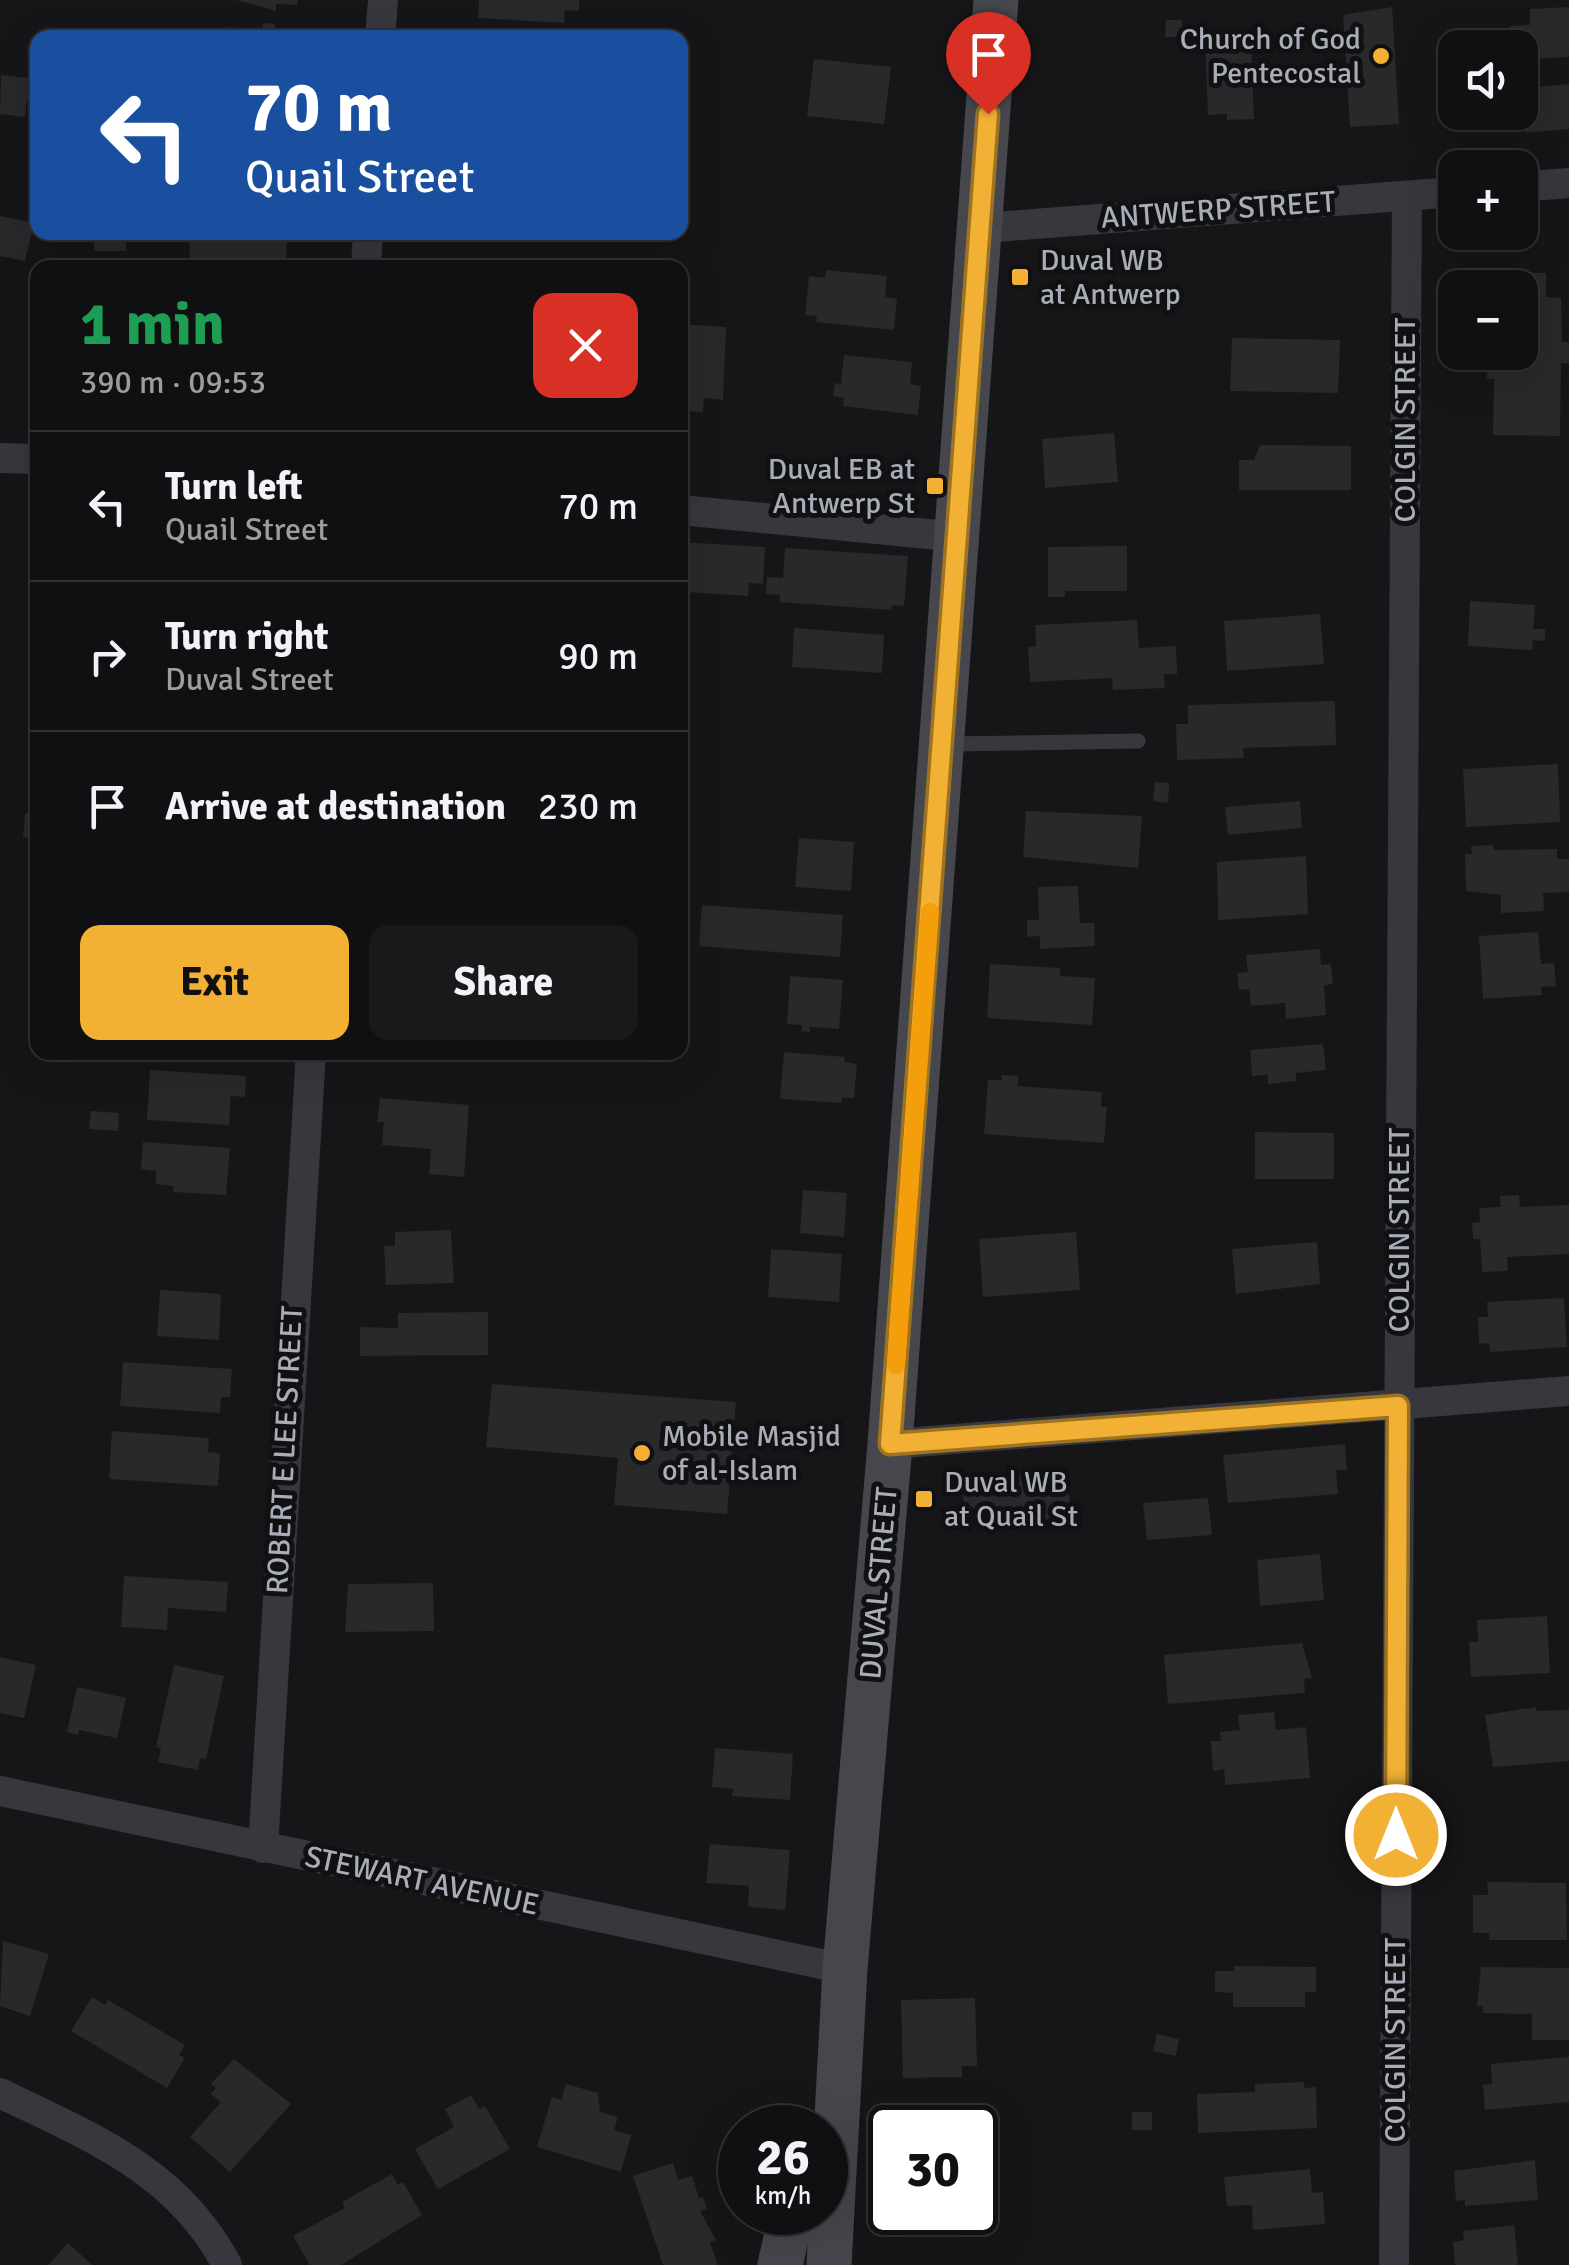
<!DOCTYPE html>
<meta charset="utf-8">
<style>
body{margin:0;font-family:Signika,sans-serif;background:#19191b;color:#f1f3f6;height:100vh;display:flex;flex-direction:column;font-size:38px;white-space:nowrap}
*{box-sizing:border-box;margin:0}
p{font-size:32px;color:#9c9d9f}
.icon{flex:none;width:55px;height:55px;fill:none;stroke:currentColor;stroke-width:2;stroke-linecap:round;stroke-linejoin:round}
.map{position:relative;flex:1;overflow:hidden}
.panel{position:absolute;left:30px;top:260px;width:658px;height:800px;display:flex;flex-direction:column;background:#101012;border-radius:20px;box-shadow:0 10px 40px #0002,0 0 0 2px #303032}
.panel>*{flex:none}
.top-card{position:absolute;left:30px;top:30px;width:658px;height:210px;border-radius:20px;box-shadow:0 10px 40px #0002,0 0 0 2px #303032;background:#1a4fa0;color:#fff;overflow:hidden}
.buttons{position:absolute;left:1438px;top:30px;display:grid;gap:20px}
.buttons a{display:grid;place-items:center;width:100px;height:100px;border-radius:20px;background:#101012;box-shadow:0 10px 40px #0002,0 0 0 2px #303032;font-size:50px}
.speed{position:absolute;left:718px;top:2105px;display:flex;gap:20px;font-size:50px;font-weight:700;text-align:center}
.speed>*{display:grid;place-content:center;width:130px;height:130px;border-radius:50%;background:#101012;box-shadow:0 10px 40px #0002,0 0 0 2px #303032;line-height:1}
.speed small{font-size:25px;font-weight:400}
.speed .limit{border:5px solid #111;border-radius:15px;background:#fff;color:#111}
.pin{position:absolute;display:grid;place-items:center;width:85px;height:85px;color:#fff;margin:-102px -42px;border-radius:50% 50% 50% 0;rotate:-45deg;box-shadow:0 0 10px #0007}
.pin .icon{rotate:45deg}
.me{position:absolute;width:110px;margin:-55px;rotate:0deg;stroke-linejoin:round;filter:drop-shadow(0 0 8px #0008)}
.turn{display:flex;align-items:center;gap:35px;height:210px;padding:0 50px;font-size:45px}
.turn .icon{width:130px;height:130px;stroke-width:2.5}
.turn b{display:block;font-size:70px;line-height:85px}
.round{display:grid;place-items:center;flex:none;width:105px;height:105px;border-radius:20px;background:#19191b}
.headline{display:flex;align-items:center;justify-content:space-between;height:170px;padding:0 50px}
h1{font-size:60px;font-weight:700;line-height:75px;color:#1e9e55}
.action{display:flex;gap:20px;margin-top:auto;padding:20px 50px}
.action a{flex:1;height:115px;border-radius:20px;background:#f2b134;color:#111;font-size:40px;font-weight:700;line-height:115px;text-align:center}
.action a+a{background:#19191b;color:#f1f3f6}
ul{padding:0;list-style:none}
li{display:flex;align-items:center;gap:30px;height:150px;padding:0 50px;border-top:2px solid #303032}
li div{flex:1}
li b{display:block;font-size:38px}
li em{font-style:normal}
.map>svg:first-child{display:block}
.building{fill:#29292c}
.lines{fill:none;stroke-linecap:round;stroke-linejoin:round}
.lane{stroke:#37383d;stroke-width:15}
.street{stroke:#37383d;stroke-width:30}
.secondary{stroke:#45474d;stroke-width:45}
.route-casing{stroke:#9d7322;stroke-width:25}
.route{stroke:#f2b134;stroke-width:18}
.slow{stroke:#f59e0b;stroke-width:18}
.poi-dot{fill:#f2b134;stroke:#111113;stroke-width:4}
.labels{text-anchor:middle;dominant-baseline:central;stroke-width:10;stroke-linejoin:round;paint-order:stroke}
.poi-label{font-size:30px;fill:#a8adb8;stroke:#111113;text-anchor:start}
.street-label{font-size:30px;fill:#a8adb8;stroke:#111113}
</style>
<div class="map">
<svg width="1569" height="2265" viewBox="0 0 1569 2265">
<rect width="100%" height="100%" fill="#161618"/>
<g class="building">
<polygon points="237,0 298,0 297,5 276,4 276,11"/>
<polygon points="479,0 579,0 579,11 565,10 564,23 478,18"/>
<polygon points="1392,7 1399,124 1350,127 1343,15"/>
<polygon points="1569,7 1569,57 1527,59 1526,52 1511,48 1510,26 1530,25 1530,9"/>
<polygon points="1166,20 1182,20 1182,37 1165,37"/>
<polygon points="263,23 275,24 275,30 295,31 295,38 225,38 226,27 262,30"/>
<polygon points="1219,34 1251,39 1254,119 1227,120 1227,114 1208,115 1205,41 1219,40"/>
<polygon points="814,59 891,67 884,124 807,116"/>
<polygon points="1,75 38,79 38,101 27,99 25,117 0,114"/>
<polygon points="1569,84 1569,129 1526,133 1525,120 1515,120 1515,112 1524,106 1523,88"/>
<polygon points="0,216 34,223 25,261 0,256"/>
<rect x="94" y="232" width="32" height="19"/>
<polygon points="190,234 287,237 286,268 189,268"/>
<polygon points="826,270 887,276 885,297 897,299 894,330 816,322 817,316 805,315 809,276 825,278"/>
<polygon points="1497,272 1546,273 1546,297 1561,298 1562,342 1569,342 1569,363 1561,363 1560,436 1493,435 1494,379 1487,379 1488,352 1520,352 1520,288 1496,288"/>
<polygon points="680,324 726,327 723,400 704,398 703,412 680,411"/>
<polygon points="1232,338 1340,340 1338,393 1230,391"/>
<polygon points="844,355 912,362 910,384 921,386 918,415 843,406 844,398 833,396 835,383 841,384"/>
<polygon points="1114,433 1118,482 1045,488 1042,439"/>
<polygon points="1260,445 1351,446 1351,490 1239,490 1239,460 1254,460"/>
<polygon points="680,542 765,547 763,584 749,583 748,596 685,592 686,582 680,581"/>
<polygon points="1127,546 1127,591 1065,591 1065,597 1048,597 1048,547"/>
<polygon points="785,548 908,556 904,606 892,605 891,610 780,602 780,595 766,594 767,577 783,578"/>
<polygon points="1470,601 1535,605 1533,629 1545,629 1545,641 1533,640 1532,650 1468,646"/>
<polygon points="1320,614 1324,664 1227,671 1224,621"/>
<polygon points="1137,620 1139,648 1176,646 1177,674 1164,674 1165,688 1113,690 1112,678 1030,682 1028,647 1036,646 1035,625"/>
<polygon points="794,628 884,635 882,673 792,667"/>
<polygon points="1335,701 1336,745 1243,748 1244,758 1177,760 1176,724 1188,724 1188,705"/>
<polygon points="1558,764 1560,822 1466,827 1463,769"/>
<polygon points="1155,782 1169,783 1168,803 1153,801"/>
<polygon points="1300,801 1302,828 1228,835 1225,807"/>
<polygon points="1026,811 1142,816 1138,868 1023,857"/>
<polygon points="25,813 38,814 38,838 23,837"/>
<polygon points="799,838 854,842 851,891 795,887"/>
<polygon points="1493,845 1494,850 1557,849 1557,859 1569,859 1569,892 1543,893 1544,911 1501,913 1501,895 1466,891 1465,854 1472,854 1471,846"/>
<polygon points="1306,856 1308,914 1218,920 1217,862"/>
<polygon points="1078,886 1080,923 1094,923 1095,946 1040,949 1040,936 1027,937 1027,920 1039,920 1038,887"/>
<polygon points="702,905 843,915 840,957 699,946"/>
<polygon points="1538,932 1541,964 1554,963 1556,986 1541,987 1542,995 1483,999 1479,936"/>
<polygon points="1320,949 1321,965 1331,964 1333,984 1324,985 1326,1015 1286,1019 1285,1003 1251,1006 1249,989 1239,990 1237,973 1248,972 1246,955"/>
<polygon points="990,964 1060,968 1060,976 1095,978 1092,1025 987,1018"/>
<polygon points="790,976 843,980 839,1029 810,1027 810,1032 802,1031 802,1025 787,1024"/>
<polygon points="1323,1044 1326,1070 1296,1073 1296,1081 1268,1084 1268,1075 1252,1076 1250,1050"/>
<polygon points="784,1052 845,1057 844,1062 857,1064 854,1098 842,1098 842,1103 780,1099"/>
<polygon points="150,1070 246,1076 245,1097 231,1096 229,1125 147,1120"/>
<polygon points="1002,1075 1018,1076 1018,1086 1102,1092 1101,1106 1107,1107 1104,1143 984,1134 988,1080 1002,1080"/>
<polygon points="380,1098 469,1105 464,1177 429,1174 431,1149 382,1145 384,1122 377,1122"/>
<polygon points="91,1111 119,1113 118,1131 89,1129"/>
<polygon points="1255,1132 1334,1133 1334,1179 1255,1179"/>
<polygon points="143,1142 230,1148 226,1195 173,1192 174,1186 156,1184 156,1171 141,1169"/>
<polygon points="803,1190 847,1193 844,1237 800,1233"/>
<polygon points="1519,1195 1520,1207 1569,1205 1569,1254 1507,1257 1508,1271 1482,1272 1480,1239 1473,1239 1472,1223 1480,1222 1479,1208 1501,1207 1500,1196"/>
<polygon points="451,1230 454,1283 386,1285 384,1246 395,1246 395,1232"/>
<polygon points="1076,1232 1080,1290 983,1297 979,1239"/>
<polygon points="1317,1242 1320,1284 1236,1294 1232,1249"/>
<polygon points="771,1249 842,1254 839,1302 768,1297"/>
<polygon points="160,1290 221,1294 219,1340 157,1336"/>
<polygon points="1564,1298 1567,1347 1490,1352 1489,1343 1479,1344 1478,1317 1488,1317 1487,1302"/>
<polygon points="488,1312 488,1355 360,1356 360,1327 398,1328 398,1313"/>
<polygon points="123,1362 232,1369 230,1397 221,1397 220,1413 120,1406"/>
<polygon points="492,1384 736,1402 727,1514 614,1505 618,1458 486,1447"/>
<polygon points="112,1431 209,1438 208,1452 220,1453 218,1486 109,1479"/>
<polygon points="1345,1444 1347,1470 1336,1470 1338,1494 1228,1503 1223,1455"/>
<polygon points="1052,1471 1053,1495 1069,1494 1070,1517 978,1525 977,1509 964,1510 962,1479"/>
<polygon points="1208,1498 1212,1535 1147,1540 1143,1503"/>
<polygon points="1320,1554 1324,1600 1260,1606 1257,1560"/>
<polygon points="124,1576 228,1582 226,1612 168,1608 167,1630 121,1627"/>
<polygon points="433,1583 434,1631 345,1632 348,1584"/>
<polygon points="1547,1616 1550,1673 1471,1677 1469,1642 1478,1642 1477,1620"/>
<polygon points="1302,1643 1312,1678 1304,1679 1305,1693 1168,1704 1164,1655"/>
<polygon points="0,1657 36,1665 24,1718 0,1713"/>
<polygon points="174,1665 224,1676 206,1759 200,1758 198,1770 158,1762 161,1748 156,1747"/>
<polygon points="77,1687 126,1698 117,1738 79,1730 78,1735 67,1732"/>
<polygon points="1536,1707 1536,1711 1569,1710 1569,1761 1493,1767 1485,1715"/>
<polygon points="1274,1712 1276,1730 1306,1727 1310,1778 1225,1785 1224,1769 1213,1771 1211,1741 1221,1741 1220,1732 1240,1730 1238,1715"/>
<polygon points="715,1748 793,1754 790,1800 732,1796 733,1789 712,1787"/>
<polygon points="710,1844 790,1850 785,1910 748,1907 749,1886 706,1883"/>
<polygon points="1487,1882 1566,1883 1567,1940 1489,1940 1490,1933 1473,1933 1473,1895 1488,1895"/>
<polygon points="3,1941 49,1954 30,2016 0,2006"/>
<polygon points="1234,1966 1316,1967 1316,1992 1305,1992 1305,2007 1233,2007 1233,1993 1215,1992 1215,1971 1234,1971"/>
<polygon points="1481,1967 1569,1968 1569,2040 1532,2040 1532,2014 1483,2013 1483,2006 1477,2006"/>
<polygon points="92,1997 105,2005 108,2000 185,2045 179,2055 185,2058 167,2088 71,2031"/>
<polygon points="975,1998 977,2066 962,2066 962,2077 903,2078 901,2000"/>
<polygon points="1157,2034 1179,2039 1176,2056 1153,2051"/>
<polygon points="1569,2057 1569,2102 1485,2110 1483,2085 1492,2084 1491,2064"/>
<polygon points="234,2059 291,2104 230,2172 190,2137 221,2102 211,2094 216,2088 211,2084"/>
<polygon points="1304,2082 1304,2088 1316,2087 1317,2128 1198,2133 1197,2094 1255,2092 1255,2084"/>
<polygon points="566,2084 598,2093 600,2112 618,2117 614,2130 631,2135 621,2172 537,2147 552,2097 561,2100"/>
<polygon points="471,2095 479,2109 485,2106 510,2149 438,2189 415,2149 454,2127 445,2109"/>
<rect x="1132" y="2112" width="20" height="18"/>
<polygon points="1535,2160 1538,2200 1465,2206 1465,2200 1456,2201 1454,2171"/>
<polygon points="673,2163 678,2180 692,2176 699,2198 703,2197 707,2209 700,2211 716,2240 710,2243 718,2265 663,2265 633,2176"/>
<polygon points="1310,2169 1312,2193 1323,2192 1325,2224 1253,2230 1252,2205 1227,2206 1224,2177"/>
<polygon points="392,2174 398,2185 403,2182 422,2215 341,2265 310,2265 293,2236 345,2208 342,2202"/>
<polygon points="1514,2225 1518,2265 1455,2265 1453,2242 1464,2240 1463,2231"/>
<polygon points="68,2243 92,2265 48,2265"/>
</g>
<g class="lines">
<polyline class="lane" points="947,744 1138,741"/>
<g class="street">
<polyline points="380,38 383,0"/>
<polyline points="1520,187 1569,183"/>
<polyline points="981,228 1455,192"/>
<polyline points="366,268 368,232"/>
<polyline points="0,458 38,459"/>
<polyline points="680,510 959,537"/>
<polyline points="890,1444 1569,1391"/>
<polyline points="0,1791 845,1969"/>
<polyline points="263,1848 311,1052"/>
<path d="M0,2093C91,2137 178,2171 227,2265"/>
<polyline points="1394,2265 1407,196"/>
</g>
<g class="secondary">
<polyline points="780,2265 792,2212"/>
<polyline points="829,2265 845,1969 890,1444 996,0"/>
</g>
</g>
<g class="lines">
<g class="route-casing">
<polyline id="route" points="988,114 890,1444 1398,1406 1396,1835"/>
</g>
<use href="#route" class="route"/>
<polyline class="slow" points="896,1365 930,912"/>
</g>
<g class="poi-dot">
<circle cx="1381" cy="56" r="10"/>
<rect x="1010" y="267" width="20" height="20" rx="5"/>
<rect x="925" y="476" width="20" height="20" rx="5"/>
<circle cx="642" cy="1453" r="10"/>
<rect x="914" y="1489" width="20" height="20" rx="5"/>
</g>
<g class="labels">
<g class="poi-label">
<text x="1361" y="39" text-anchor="end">Church of God<tspan x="1361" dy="34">Pentecostal</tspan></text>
<text x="1040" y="260">Duval WB<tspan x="1040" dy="34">at Antwerp</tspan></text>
<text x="915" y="469" text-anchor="end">Duval EB at<tspan x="915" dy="34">Antwerp St</tspan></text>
<text x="662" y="1436">Mobile Masjid<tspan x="662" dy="34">of al-Islam</tspan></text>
<text x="944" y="1482">Duval WB<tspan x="944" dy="34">at Quail St</tspan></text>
</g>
<g class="street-label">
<text transform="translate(1218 210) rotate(-4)">ANTWERP STREET</text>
<text transform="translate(1405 420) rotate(-90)">COLGIN STREET</text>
<text transform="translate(1399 1230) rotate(-90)">COLGIN STREET</text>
<text transform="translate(285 1450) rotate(-87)">ROBERT E LEE STREET</text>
<text transform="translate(879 1583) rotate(-85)">DUVAL STREET</text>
<text transform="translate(422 1881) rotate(12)">STEWART AVENUE</text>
<text transform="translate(1395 2040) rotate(-90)">COLGIN STREET</text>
</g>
</g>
</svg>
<div class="buttons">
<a><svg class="icon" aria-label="sound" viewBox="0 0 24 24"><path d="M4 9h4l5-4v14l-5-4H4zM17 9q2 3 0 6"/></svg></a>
<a>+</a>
<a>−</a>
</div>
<div class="speed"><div>26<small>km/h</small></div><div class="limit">30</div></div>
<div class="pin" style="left:988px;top:114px;background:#d93025"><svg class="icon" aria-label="arrive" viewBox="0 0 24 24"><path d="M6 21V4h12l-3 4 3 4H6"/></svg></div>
<svg class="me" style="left:1396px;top:1835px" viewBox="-20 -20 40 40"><circle r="17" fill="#f2b134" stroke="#fff" stroke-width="3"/><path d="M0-11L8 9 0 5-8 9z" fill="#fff"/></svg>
<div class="top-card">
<div class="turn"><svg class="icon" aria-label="left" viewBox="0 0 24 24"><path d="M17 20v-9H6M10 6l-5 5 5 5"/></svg><div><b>70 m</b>Quail Street</div></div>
</div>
<section class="panel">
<div class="headline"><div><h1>1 min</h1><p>390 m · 09:53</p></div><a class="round" style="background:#d93025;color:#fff"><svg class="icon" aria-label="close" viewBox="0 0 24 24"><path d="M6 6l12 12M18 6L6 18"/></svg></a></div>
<ul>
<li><svg class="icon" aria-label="left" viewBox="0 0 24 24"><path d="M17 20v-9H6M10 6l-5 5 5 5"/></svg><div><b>Turn left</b><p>Quail Street</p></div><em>70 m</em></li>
<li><svg class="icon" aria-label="right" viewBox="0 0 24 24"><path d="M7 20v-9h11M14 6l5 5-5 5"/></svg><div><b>Turn right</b><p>Duval Street</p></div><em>90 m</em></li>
<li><svg class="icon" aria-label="arrive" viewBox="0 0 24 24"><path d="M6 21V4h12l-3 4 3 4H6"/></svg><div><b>Arrive at destination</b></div><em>230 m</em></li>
</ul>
<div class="action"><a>Exit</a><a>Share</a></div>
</section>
</div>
